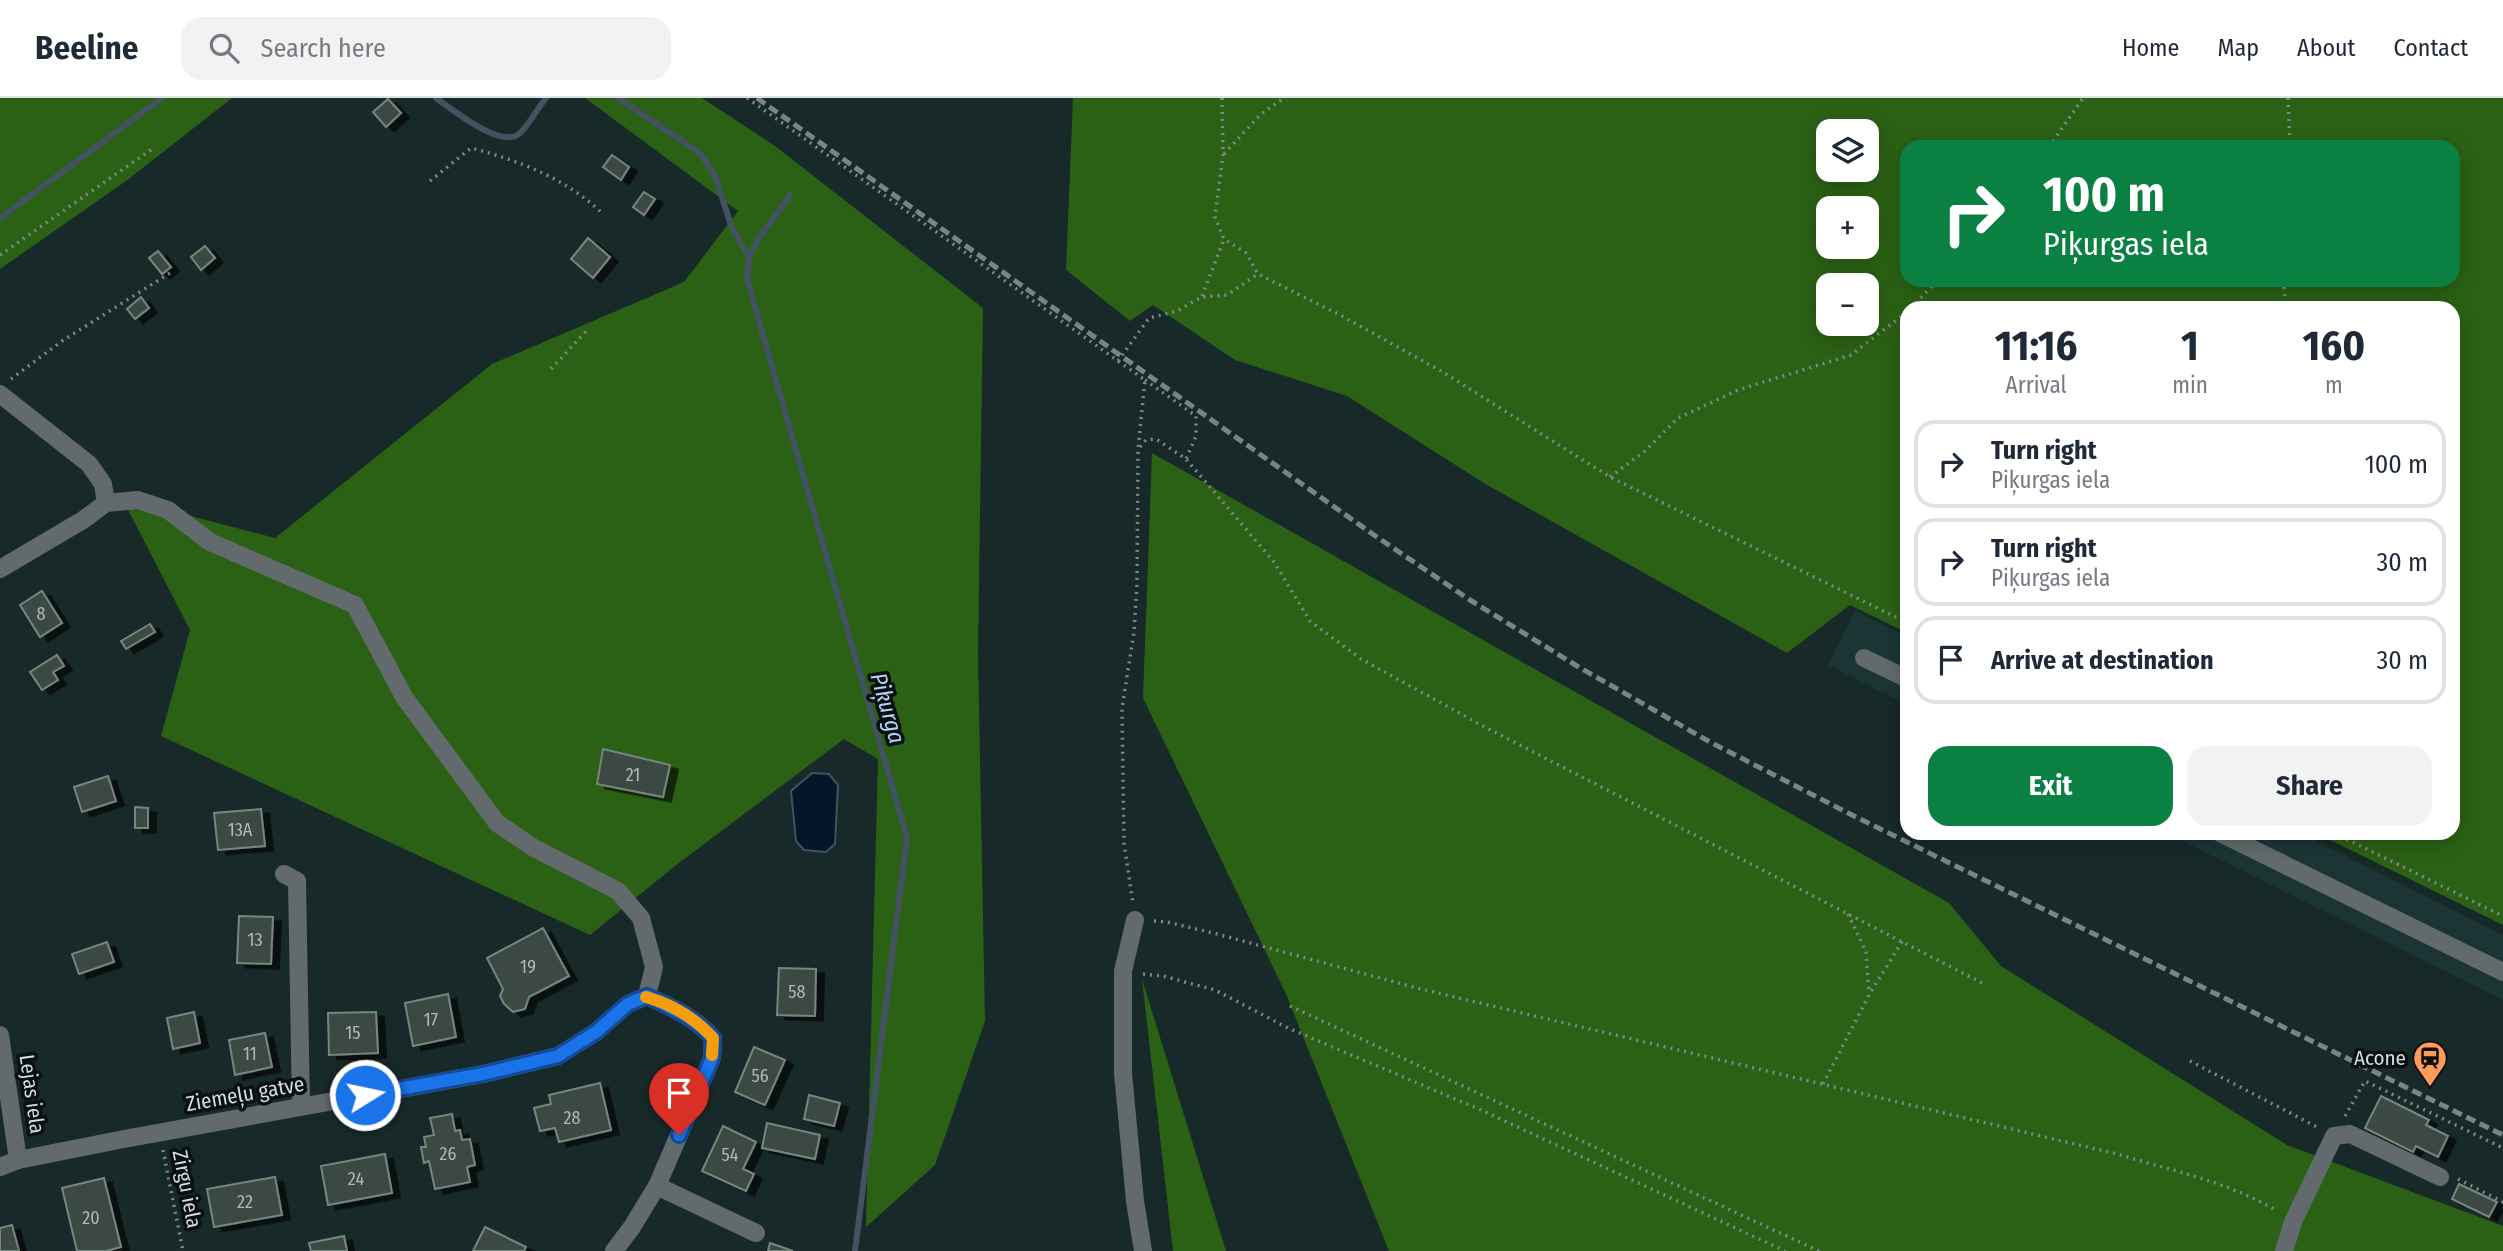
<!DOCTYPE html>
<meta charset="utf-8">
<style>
body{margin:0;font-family:"Fira Sans Condensed",sans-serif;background:#f2f2f3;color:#1f2937;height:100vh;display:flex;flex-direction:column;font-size:26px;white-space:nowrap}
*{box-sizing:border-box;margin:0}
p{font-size:23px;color:#747a83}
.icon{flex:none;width:38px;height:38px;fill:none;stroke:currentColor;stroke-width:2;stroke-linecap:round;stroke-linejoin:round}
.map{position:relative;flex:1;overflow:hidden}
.drawer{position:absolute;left:1900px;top:203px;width:560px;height:539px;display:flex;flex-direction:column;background:#fff;border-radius:21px;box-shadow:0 4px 18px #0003}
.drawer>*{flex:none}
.banner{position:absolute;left:1900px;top:42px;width:560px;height:147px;border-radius:21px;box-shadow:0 4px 18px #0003;background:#0b8043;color:#fff;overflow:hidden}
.buttons{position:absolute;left:1816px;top:21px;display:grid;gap:14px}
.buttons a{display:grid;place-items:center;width:63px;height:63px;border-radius:14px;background:#fff;box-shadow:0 4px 18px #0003;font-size:35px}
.pin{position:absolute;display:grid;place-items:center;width:60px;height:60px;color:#fff;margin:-72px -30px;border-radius:50% 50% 50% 0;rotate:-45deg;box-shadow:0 0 7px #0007}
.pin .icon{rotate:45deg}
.me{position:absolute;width:77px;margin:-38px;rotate:80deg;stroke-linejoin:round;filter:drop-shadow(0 0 5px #0008)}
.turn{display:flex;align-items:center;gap:24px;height:147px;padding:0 28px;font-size:32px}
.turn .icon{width:91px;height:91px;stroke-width:2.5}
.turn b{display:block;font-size:49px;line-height:60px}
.eta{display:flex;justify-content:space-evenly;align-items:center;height:119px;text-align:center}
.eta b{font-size:42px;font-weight:700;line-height:49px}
.action{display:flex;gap:14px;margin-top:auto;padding:14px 28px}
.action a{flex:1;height:80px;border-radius:21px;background:#0b8043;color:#fff;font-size:28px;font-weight:700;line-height:80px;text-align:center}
.action a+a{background:#f2f2f3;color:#1f2937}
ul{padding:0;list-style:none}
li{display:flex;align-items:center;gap:21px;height:88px;margin:0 14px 10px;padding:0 14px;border:4px solid #e0e1e3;border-radius:21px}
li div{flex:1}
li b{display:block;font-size:26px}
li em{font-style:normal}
header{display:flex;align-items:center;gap:42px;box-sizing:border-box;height:98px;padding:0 35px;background:#fff;border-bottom:2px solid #e0e1e3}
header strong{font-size:33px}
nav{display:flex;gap:38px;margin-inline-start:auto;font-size:24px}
.search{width:490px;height:63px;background:#f2f2f3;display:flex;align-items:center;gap:18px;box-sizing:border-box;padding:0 24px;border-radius:21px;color:#747a83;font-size:26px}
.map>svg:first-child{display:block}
.built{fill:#1b3535}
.forest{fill:#2b6114;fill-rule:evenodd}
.water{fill:#04162a;stroke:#425260;stroke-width:2}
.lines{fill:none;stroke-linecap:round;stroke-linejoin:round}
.stream{stroke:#425260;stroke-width:6}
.building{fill:#3b4a43;stroke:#75867f;stroke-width:2;filter:url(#shadow)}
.path{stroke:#7c8989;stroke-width:3.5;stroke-dasharray:2 5;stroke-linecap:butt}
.minor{stroke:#636a6d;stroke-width:18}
.rail{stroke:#788585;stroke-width:5;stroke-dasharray:10 5;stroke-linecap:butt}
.route-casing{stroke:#114b97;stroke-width:18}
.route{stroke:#1a73e8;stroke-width:12}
.slow{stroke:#f59e0b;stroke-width:12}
.labels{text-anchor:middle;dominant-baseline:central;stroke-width:7;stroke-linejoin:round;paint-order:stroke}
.number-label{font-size:18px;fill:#aeb9b7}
.poi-label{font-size:21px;fill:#d4dede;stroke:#091010;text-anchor:end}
.street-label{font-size:21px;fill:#d4dede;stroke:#091010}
.water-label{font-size:23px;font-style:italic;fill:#b5d3f8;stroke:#091010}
</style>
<header>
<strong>Beeline</strong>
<div class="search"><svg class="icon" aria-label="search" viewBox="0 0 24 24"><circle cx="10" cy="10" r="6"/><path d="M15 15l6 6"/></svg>Search here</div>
<nav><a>Home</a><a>Map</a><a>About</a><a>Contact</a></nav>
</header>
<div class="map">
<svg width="2503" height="1153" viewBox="0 0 2503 1153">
<defs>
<filter id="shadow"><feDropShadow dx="8" dy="4.5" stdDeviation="0" flood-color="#0009"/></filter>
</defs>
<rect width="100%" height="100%" fill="#182929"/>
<g class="built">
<polygon points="1855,513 1907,539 1907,607 1828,567"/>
<polygon points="2167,735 2300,735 2503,837 2503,902"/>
</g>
<g class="forest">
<polygon points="0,0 232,0 126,83 0,171"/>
<polygon points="585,0 702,0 775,48 983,210 978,556 985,923 935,1067 866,1129 878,661 844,641 675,768 590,837 161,638 190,532 122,400 275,440 492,266 684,184 738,113"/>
<path d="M1073,0H2503V827L2316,735H2454V210H1908L1907,535L1850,507L1787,555L1487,387L1347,298L1235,262L1153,207L1130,223L1066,172ZM1829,33H1867V72H1829ZM1908,49H2454V182H1908ZM1867,110V149H1829V110ZM1829,187H1867V226H1829Z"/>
<polygon points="1152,355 1949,805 2001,868 2287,1047 2503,1128 2503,1153 1389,1153 1286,896 1143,600"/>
<polygon points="1142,881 1226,1153 1173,1153"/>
</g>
<polygon class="water" points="812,675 829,676 838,687 835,746 826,754 804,752 796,743 791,693"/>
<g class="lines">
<g class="stream">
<path d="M436,0C452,11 501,51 519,36C529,27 537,11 546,0"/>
<polyline points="618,0 700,55 715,78 732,130 749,159"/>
<polyline points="790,97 759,140 749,159 747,181 907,740 855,1153"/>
<polyline points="0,120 162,0"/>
</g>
</g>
<g class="building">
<polygon points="388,1 401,15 386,29 373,14"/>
<polygon points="612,57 629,69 621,82 603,69"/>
<polygon points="644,94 655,101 644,117 633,109"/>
<polygon points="588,140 610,159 593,180 571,161"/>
<polygon points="205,148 215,160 201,172 191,159"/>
<polygon points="158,153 171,169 162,176 149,160"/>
<polygon points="141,199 149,210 135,221 127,211"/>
<polygon points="42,493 62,525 40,539 20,507"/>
<polygon points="150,526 155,534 126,551 121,543"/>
<polygon points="57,557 64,568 53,574 58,582 42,592 30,574"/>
<polygon points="603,651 670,667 663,699 597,686"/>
<polygon points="108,678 116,703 82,714 74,689"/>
<polygon points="135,709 148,710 148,730 135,730"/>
<polygon points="261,711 265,748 218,752 214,715"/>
<polygon points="239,818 273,819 271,866 237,865"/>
<polygon points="543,830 569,878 529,899 525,911 513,914 504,906 500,898 503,891 487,860"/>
<polygon points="107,844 114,864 79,876 72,856"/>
<polygon points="779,870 816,871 815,918 777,917"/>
<polygon points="448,896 456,939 413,948 405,905"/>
<polygon points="194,914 200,945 173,951 167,920"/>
<polygon points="376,914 378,955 329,957 328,915"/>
<polygon points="265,935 272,969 235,977 229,942"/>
<polygon points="754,949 785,962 765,1007 735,994"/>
<polygon points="600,985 611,1032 559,1044 555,1030 540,1033 534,1010 551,1006 549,997"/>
<polygon points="809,997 840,1005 834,1028 804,1021"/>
<polygon points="2381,998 2429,1022 2426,1027 2448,1038 2438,1059 2416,1048 2413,1054 2365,1030"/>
<polygon points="452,1016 455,1033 460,1032 462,1042 470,1041 475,1067 467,1069 470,1084 435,1091 429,1063 424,1065 421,1049 426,1049 424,1039 434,1037 430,1020"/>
<polygon points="767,1025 820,1037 815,1061 762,1050"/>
<polygon points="723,1028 756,1044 743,1071 754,1076 746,1093 702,1073"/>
<polygon points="385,1056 392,1095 328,1107 321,1068"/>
<polygon points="275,1079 282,1117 214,1129 207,1091"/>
<polygon points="104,1080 121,1149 106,1153 77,1153 62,1090"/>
<polygon points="2459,1086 2497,1104 2489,1119 2452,1101"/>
<polygon points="12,1127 19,1153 0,1153 0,1130"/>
<polygon points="485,1129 526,1149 524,1153 473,1153"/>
<polygon points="344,1138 347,1153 311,1153 309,1145"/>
<polygon points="770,1145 793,1153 768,1153"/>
</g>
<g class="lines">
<g class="path">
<polyline points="747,0 1145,282 1138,351 1137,485 1134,534 1122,610 1124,745 1133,806"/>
<polyline points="1222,0 1223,57 1215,119 1224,141 1246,155 1258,176 1342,218 1441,273 1610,379 1908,525"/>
<polyline points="2288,0 2290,49"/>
<polyline points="2049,49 2083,0"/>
<polyline points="1224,56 1261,16 1284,0"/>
<path d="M430,83L471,50C520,63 565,80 602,115"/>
<polyline points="0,157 152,51"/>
<polyline points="2284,182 2285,210"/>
<polyline points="1202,198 1224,141"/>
<polyline points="1911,210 1938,182"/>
<polyline points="1118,263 1149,220 1177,213 1202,199 1227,197 1258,176"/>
<polyline points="551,271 589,230"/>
<polyline points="11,281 62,243 170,175"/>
<polyline points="1145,282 1196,318 1196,338 1186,361"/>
<polyline points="1140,349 1146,342 1156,341 1186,361 1274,464 1310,523 1361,561 1483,628 1982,885"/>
<polyline points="1610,379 1645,353 1678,320 1738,292 1851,257 1908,213"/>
<polyline points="2334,735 2503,818"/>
<polyline points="1848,816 1866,854 1869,895"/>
<path d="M1154,823L1167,824L1217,836L1417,890L2117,1056C2170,1072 2229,1084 2277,1113"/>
<polyline points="1143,876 1163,878 1215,892 1288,930 1481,1012 1785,1153"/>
<polyline points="1290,908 1819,1153"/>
<polyline points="2190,963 2319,1030"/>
<polyline points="1823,986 1869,897 1903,842"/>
<polyline points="2345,1018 2365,983 2503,1050"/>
<polyline points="163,1052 183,1153"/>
<polyline points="2458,1081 2503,1104"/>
</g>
<g class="minor">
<polyline points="0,296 89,366 103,386 106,405"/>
<polyline points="0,471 83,422 106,405 138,402 168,412 210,444 355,507 404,599 497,725 534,750 618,793 641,820 654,869 647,898"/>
<polyline points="1864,560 1908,581"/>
<polyline points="2220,735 2503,874"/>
<polyline points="284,776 297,783 301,1008"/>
<polyline points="1135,822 1123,873 1123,975 1135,1103 1143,1153"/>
<polyline points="0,937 18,1062"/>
<polyline points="0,1069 18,1062 124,1041 483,976 558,958 596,934 628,906 647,898"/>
<polyline points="657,1088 756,1135"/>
<path d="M614,1153L632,1129L657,1088L712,960L713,940C695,919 672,910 647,898"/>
<polyline points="2284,1153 2293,1124 2334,1038 2350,1036 2440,1079"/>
</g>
<polyline class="rail" points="757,0 1374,437 1470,502 1577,568 1710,644 1850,716 2503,1037"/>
</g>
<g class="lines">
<g class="route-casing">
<path id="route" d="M365,997L483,976L558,958L596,934L628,906L647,898C672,910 694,919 713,940L712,960L679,1037"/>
</g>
<use href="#route" class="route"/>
<path class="slow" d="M646,899C671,906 695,920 713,940L712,957"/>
</g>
<defs>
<g id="station-pin" transform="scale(1.75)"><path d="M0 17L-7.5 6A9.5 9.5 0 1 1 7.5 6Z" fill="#ff9b5a" stroke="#091010"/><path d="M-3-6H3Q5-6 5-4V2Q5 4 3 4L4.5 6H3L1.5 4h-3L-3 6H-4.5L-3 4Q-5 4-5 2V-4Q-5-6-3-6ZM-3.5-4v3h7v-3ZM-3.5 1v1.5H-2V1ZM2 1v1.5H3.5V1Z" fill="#111"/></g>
</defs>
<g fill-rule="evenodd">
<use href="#station-pin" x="2430" y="960"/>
</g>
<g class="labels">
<g class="number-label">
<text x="41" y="516">8</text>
<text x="633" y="677">21</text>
<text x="240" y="732">13A</text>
<text x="255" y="842">13</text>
<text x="528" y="869">19</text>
<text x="797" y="894">58</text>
<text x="431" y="922">17</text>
<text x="353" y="935">15</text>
<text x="250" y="956">11</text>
<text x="760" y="978">56</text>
<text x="572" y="1020">28</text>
<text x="448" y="1056">26</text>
<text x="730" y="1057">54</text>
<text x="356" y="1081">24</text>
<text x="245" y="1104">22</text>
<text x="91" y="1120">20</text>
</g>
<g class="poi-label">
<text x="2406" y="960">Acone</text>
</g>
<g class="street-label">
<text transform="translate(32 996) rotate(82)">Lejas iela</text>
<text transform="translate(245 996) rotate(-10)">Ziemeļu gatve</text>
<text transform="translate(187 1091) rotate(79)">Zirgu iela</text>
</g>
<g class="water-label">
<text transform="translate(888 610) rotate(74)">Piķurga</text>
</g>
</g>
</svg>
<div class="buttons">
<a><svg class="icon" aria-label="layers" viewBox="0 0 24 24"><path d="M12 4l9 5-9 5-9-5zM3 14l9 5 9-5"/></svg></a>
<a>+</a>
<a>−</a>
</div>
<div class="pin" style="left:679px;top:1037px;background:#d93025"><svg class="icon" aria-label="arrive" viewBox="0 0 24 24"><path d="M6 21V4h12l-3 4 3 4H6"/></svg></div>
<svg class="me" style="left:365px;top:997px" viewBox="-20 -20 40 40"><circle r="17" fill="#1a73e8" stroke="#fff" stroke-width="3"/><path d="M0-11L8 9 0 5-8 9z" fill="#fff"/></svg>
<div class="banner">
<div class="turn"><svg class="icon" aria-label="right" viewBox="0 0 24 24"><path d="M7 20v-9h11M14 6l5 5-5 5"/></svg><div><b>100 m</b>Piķurgas iela</div></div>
</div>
<section class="drawer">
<div class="eta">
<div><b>11:16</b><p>Arrival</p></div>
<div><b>1</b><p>min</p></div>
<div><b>160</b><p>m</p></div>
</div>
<ul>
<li><svg class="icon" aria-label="right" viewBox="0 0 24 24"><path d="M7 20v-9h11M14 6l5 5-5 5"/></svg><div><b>Turn right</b><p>Piķurgas iela</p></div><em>100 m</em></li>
<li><svg class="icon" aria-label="right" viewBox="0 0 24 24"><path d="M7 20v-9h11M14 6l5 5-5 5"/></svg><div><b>Turn right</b><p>Piķurgas iela</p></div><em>30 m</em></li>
<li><svg class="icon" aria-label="arrive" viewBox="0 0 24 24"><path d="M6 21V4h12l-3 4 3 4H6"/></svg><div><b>Arrive at destination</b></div><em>30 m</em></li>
</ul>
<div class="action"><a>Exit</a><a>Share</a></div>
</section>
</div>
